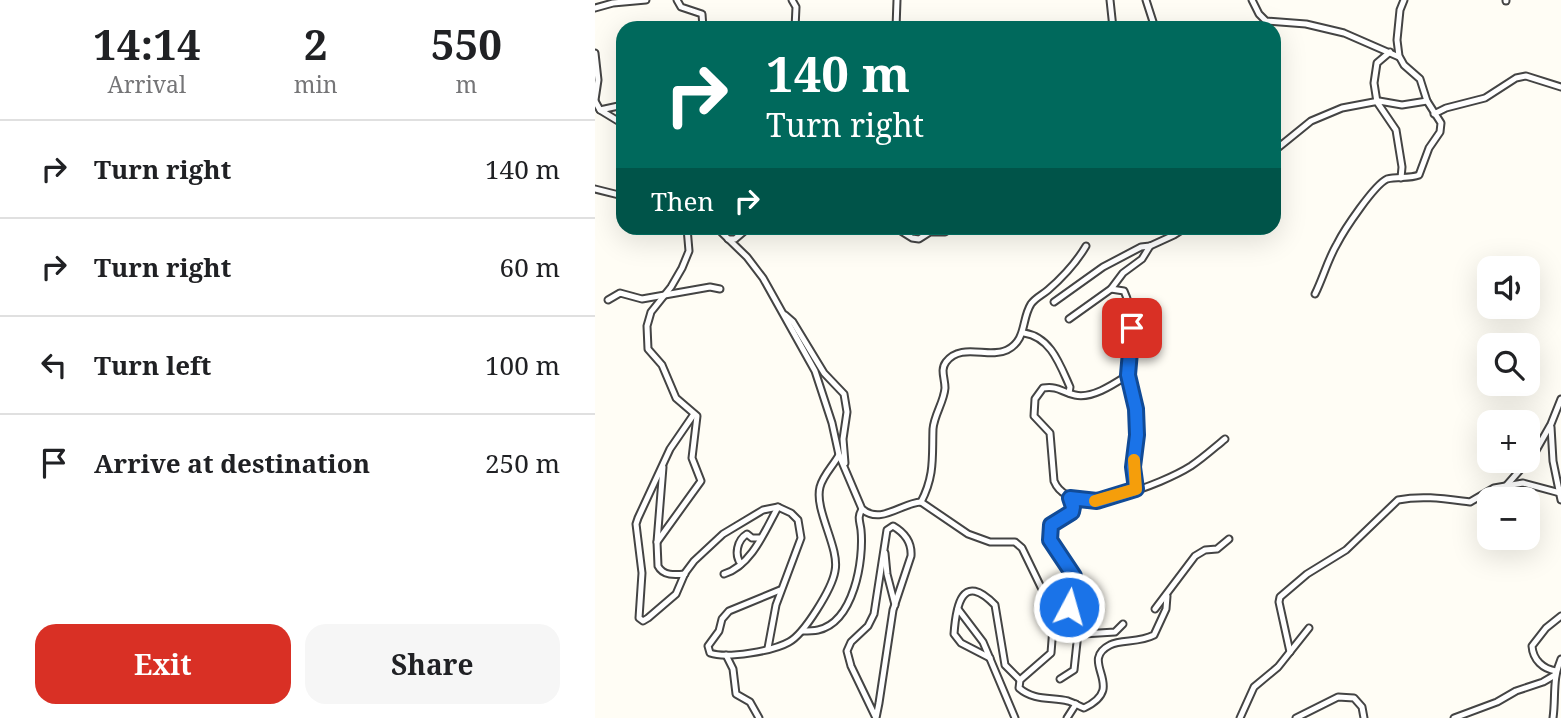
<!DOCTYPE html>
<meta charset="utf-8">
<style>
body{margin:0;font-family:"Noto Serif",serif;background:#f6f6f6;color:#202124;height:100vh;display:flex;flex-direction:column;font-size:26px;white-space:nowrap}
*{box-sizing:border-box;margin:0}
p{font-size:23px;color:#757577}
.icon{flex:none;width:38px;height:38px;fill:none;stroke:currentColor;stroke-width:2;stroke-linecap:round;stroke-linejoin:round}
.map{position:relative;flex:1;overflow:hidden}
.drawer{display:flex;flex-direction:column;background:#fff;width:595px}
.drawer>*{flex:none}
.hud{position:absolute;left:21px;top:21px;width:665px;height:214px;border-radius:21px;box-shadow:0 7px 28px #0002;background:#00695c;color:#fff;overflow:hidden}
.buttons{position:absolute;left:882px;top:256px;display:grid;gap:14px}
.buttons a{display:grid;place-items:center;width:63px;height:63px;border-radius:14px;background:#fff;box-shadow:0 7px 28px #0002;font-size:35px}
.pin{position:absolute;display:grid;place-items:center;width:60px;height:60px;color:#fff;margin:-30px;border-radius:14px;box-shadow:0 4px 10px #0006}
.me{position:absolute;width:77px;margin:-38px;rotate:6deg;stroke-linejoin:round;filter:drop-shadow(0 0 5px #0008)}
.turn{display:flex;align-items:center;gap:24px;height:147px;padding:0 35px;font-size:32px}
.turn .icon{width:91px;height:91px;stroke-width:2.5}
.turn b{display:block;font-size:49px;line-height:60px}
.then{display:flex;align-items:center;height:66px;padding:0 35px;background:#0003;gap:14px;font-size:26px}
.eta{display:flex;justify-content:space-evenly;align-items:center;height:119px;text-align:center}
.eta b{font-size:42px;font-weight:700;line-height:49px}
.primary-button{display:flex;gap:14px;margin-top:auto;padding:14px 35px}
.primary-button a{flex:1;height:80px;border-radius:21px;background:#d93025;color:#fff;font-size:28px;font-weight:700;line-height:80px;text-align:center}
.primary-button a+a{background:#f6f6f6;color:#202124}
ul{padding:0;list-style:none}
li{display:flex;align-items:center;gap:21px;height:98px;padding:0 35px;border-top:2px solid #e0e0e0}
li div{flex:1}
li b{display:block;font-size:26px}
li em{font-style:normal}
main{display:flex;flex:1;min-height:0}
.map>svg:first-child{display:block}
.lines{fill:none;stroke-linecap:round;stroke-linejoin:round}
.street-casing{stroke:#444;stroke-width:9}
.street{stroke:#fff;stroke-width:5}
.route-casing{stroke:#114b97;stroke-width:18}
.route{stroke:#1a73e8;stroke-width:12}
.slow{stroke:#f59e0b;stroke-width:12}
</style>
<main>
<section class="drawer">
<div class="eta">
<div><b>14:14</b><p>Arrival</p></div>
<div><b>2</b><p>min</p></div>
<div><b>550</b><p>m</p></div>
</div>
<ul>
<li><svg class="icon" aria-label="right" viewBox="0 0 24 24"><path d="M7 20v-9h11M14 6l5 5-5 5"/></svg><div><b>Turn right</b></div><em>140 m</em></li>
<li><svg class="icon" aria-label="right" viewBox="0 0 24 24"><path d="M7 20v-9h11M14 6l5 5-5 5"/></svg><div><b>Turn right</b></div><em>60 m</em></li>
<li><svg class="icon" aria-label="left" viewBox="0 0 24 24"><path d="M17 20v-9H6M10 6l-5 5 5 5"/></svg><div><b>Turn left</b></div><em>100 m</em></li>
<li><svg class="icon" aria-label="arrive" viewBox="0 0 24 24"><path d="M6 21V4h12l-3 4 3 4H6"/></svg><div><b>Arrive at destination</b></div><em>250 m</em></li>
</ul>
<div class="primary-button"><a>Exit</a><a>Share</a></div>
</section>
<div class="map">
<svg width="966" height="718" viewBox="0 0 966 718">
<rect width="100%" height="100%" fill="#fffdf5"/>
<g class="lines">
<g class="street-casing">
<g id="street">
<polyline points="82,0 86,7 107,14 108,28"/>
<polyline points="197,0 201,7 200,28"/>
<polyline points="515,0 518,28"/>
<polyline points="551,0 560,28"/>
<polyline points="657,0 664,14 671,21 711,24 749,33 804,57"/>
<polyline points="911,0 911,1"/>
<polyline points="0,8 18,3 51,0"/>
<polyline points="301,28 302,0"/>
<polyline points="795,52 782,63 779,83 782,102 801,130 807,167 806,178"/>
<polyline points="0,53 3,80 0,100"/>
<polyline points="0,101 5,110 28,124"/>
<polyline points="5,110 28,105"/>
<polyline points="839,114 851,108 890,98 921,78 931,76 966,87"/>
<polyline points="679,151 716,121 747,108 784,101 807,105 832,101"/>
<polyline points="0,189 28,196"/>
<path d="M122,228L152,257L168,278L220,371L237,423L244,455L267,509C286,525 306,503 326,502L373,534L395,542H420L427,548L459,614L456,653L425,680L424,688C439,701 456,697 473,701C479,703 484,706 489,708C534,687 482,662 515,645C526,639 544,643 559,635L571,609L572,596"/>
<polyline points="301,228 317,238 324,239 335,232 350,232 356,228"/>
<polyline points="373,228 375,228"/>
<polyline points="133,239 140,239 153,228"/>
<path d="M516,289L529,291C541,316 534,344 533,371C532,383 539,396 541,408C544,436 535,463 541,489"/>
<path d="M720,294C728,278 733,259 742,244C749,230 779,185 792,179C802,176 814,179 824,175L834,148L845,132L846,123L832,101L825,79L809,65L804,56L802,40L805,10L809,0"/>
<polyline points="13,300 25,293 47,299 115,287 125,289"/>
<polyline points="459,302 508,267 546,247 555,246 579,235 590,228"/>
<polyline points="190,315 198,322 229,373 249,394 252,412 248,439 250,463"/>
<polyline points="474,319 516,289 528,273 547,259 555,246"/>
<path d="M429,333C456,337 465,365 475,387L474,393"/>
<path d="M533,375C519,384 497,399 480,395C465,392 465,386 448,388L440,399L439,416L455,433L459,481C476,522 569,483 596,466C608,458 619,448 630,439"/>
<polyline points="99,414 75,449 43,518 41,524 47,573 44,618 48,621 53,618 81,594 90,573 99,561 128,534 168,510 183,507 196,513 203,520 206,538 181,605 173,648"/>
<polyline points="956,427 958,461 966,500"/>
<path d="M68,467L62,542L63,566C68,576 80,575 90,574"/>
<polyline points="911,486 939,454 956,424 966,399"/>
<path d="M475,498C486,522 456,515 454,532C452,547 474,562 479,576C475,595 470,616 483,633L488,634L520,632L528,624"/>
<path d="M326,502C340,475 337,457 338,429C339,415 349,402 350,388C350,378 345,370 351,362C366,342 394,359 412,350C432,340 426,320 436,304C440,298 447,295 453,290C468,277 481,263 491,246"/>
<polyline points="62,542 106,481 97,458 102,416 81,398 67,365 53,349 52,326 56,312 76,287 87,268 94,251 92,228"/>
<polyline points="290,553 292,574 300,605"/>
<path d="M146,564C139,555 142,540 152,534L157,538H165"/>
<path d="M129,574C156,566 170,531 183,507"/>
<path d="M185,590L134,611L127,619L124,631L113,646L115,653C132,659 178,651 194,642C209,634 237,589 240,571C245,548 219,510 225,487C228,475 238,466 244,455"/>
<polyline points="363,609 388,642 420,718"/>
<polyline points="560,609 600,556 610,550 622,549 634,539"/>
<path d="M207,631C212,631 218,631 223,630C259,622 269,560 266,530C265,521 262,518 267,509"/>
<path d="M695,652L684,602L685,597L712,574L751,550L803,500C828,495 851,499 875,502L899,488L928,483L965,493"/>
<polyline points="131,655 138,669 141,694 155,702 164,718"/>
<path d="M395,658L366,643L359,634C361,606 367,571 400,605L410,665L425,680"/>
<path d="M961,671C948,669 938,660 937,646L951,628L966,616"/>
<polyline points="465,679 479,670 483,633"/>
<path d="M281,718L284,703L298,610L316,556C317,542 310,533 298,526L292,530L279,614L273,626L256,642L252,651L256,666L281,718"/>
<polyline points="472,718 481,704"/>
<polyline points="645,718 659,687 683,667 714,628"/>
<polyline points="701,718 743,697 759,698 767,707 769,718"/>
<polyline points="859,718 902,702 921,691 948,682 960,675"/>
<path d="M958,718C961,697 957,679 966,659"/>
</g>
</g>
<use href="#street" class="street"/>
</g>
<g class="lines">
<g class="route-casing">
<polyline id="route" points="474,607 474,594 479,576 455,540 456,525 477,512 478,507 475,498 502,501 541,489 538,467 542,435 541,409 533,375 537,328"/>
</g>
<use href="#route" class="route"/>
<polyline class="slow" points="500,501 541,489 539,460"/>
</g>
</svg>
<div class="buttons">
<a><svg class="icon" aria-label="sound" viewBox="0 0 24 24"><path d="M4 9h4l5-4v14l-5-4H4zM17 9q2 3 0 6"/></svg></a>
<a><svg class="icon" aria-label="search" viewBox="0 0 24 24"><circle cx="10" cy="10" r="6"/><path d="M15 15l6 6"/></svg></a>
<a>+</a>
<a>−</a>
</div>
<div class="pin" style="left:537px;top:328px;background:#d93025"><svg class="icon" aria-label="arrive" viewBox="0 0 24 24"><path d="M6 21V4h12l-3 4 3 4H6"/></svg></div>
<svg class="me" style="left:474px;top:607px" viewBox="-20 -20 40 40"><circle r="17" fill="#1a73e8" stroke="#fff" stroke-width="3"/><path d="M0-11L8 9 0 5-8 9z" fill="#fff"/></svg>
<div class="hud">
<div class="turn"><svg class="icon" aria-label="right" viewBox="0 0 24 24"><path d="M7 20v-9h11M14 6l5 5-5 5"/></svg><div><b>140 m</b>Turn right</div></div>
<div class="then">Then<svg class="icon" aria-label="right" viewBox="0 0 24 24"><path d="M7 20v-9h11M14 6l5 5-5 5"/></svg></div>
</div>
</div>
</main>
